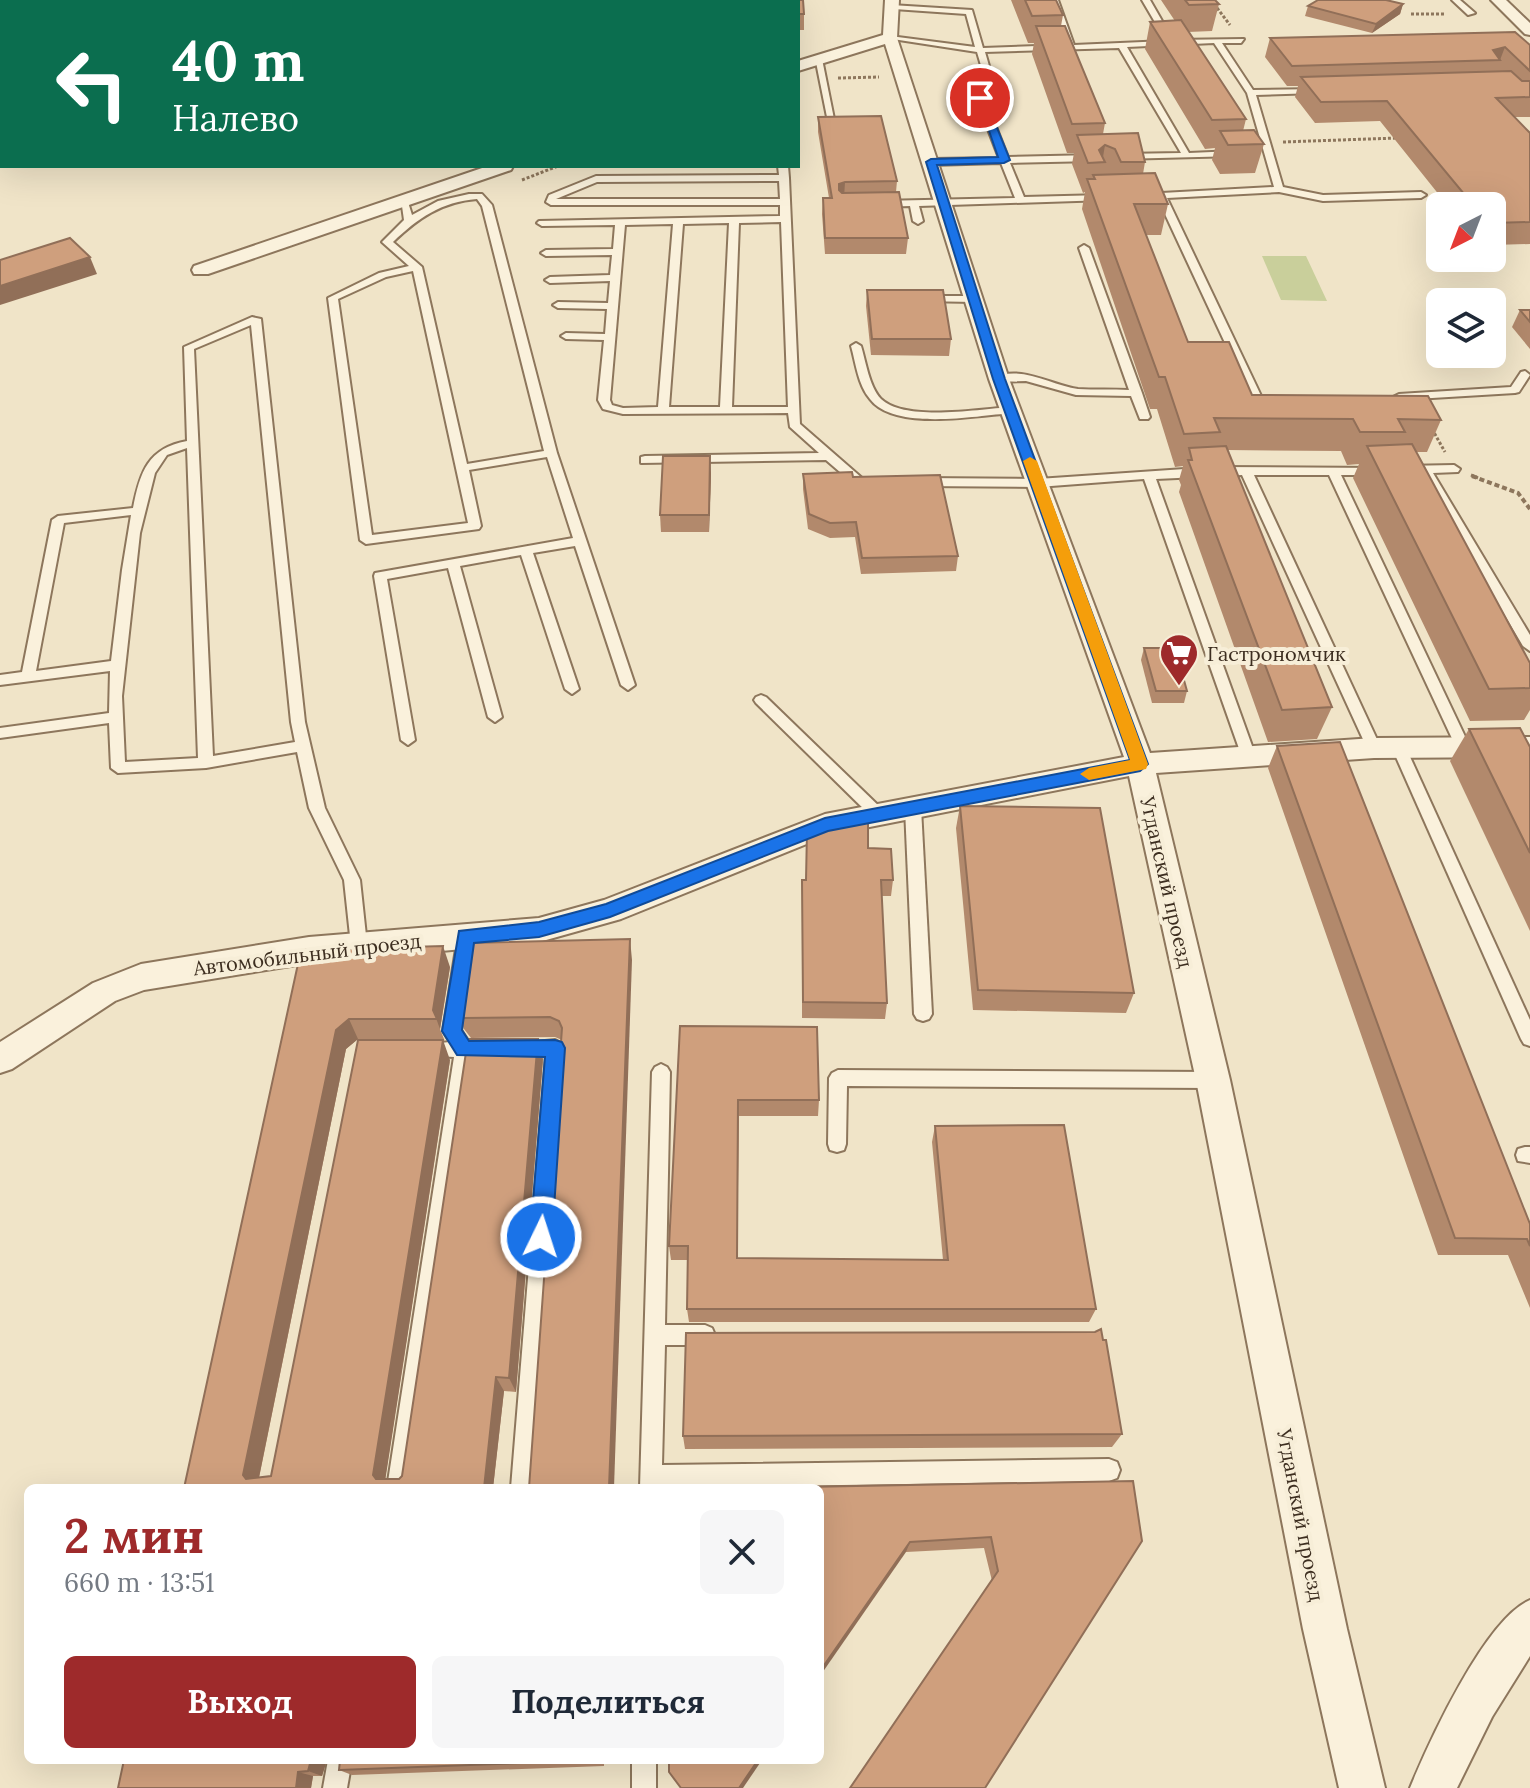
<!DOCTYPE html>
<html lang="ru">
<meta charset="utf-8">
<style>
body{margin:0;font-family:Lora,serif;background:#f6f6f7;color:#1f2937;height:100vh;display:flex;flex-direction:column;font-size:30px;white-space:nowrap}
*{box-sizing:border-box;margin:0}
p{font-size:26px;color:#747a83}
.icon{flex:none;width:44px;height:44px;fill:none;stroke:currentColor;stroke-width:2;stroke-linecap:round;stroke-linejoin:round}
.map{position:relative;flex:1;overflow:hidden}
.sheet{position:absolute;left:24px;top:1484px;width:800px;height:280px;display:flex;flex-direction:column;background:#fff;border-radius:12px;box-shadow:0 8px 32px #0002}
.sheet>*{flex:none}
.top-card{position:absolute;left:0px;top:0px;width:800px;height:168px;box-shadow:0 8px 32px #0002;background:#0b6e4f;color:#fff;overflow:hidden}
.needle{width:52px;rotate:222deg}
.fabs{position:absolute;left:1426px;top:192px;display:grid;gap:16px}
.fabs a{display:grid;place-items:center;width:80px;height:80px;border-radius:12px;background:#fff;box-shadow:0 8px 32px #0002;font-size:40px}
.pin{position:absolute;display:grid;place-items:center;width:68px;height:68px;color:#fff;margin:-34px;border:4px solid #fff;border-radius:50%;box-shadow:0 2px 8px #0007}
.me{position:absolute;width:88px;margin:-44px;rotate:4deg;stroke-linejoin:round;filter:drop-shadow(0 0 6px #0008)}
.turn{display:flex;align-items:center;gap:28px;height:168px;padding:0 40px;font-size:36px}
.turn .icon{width:104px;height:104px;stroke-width:2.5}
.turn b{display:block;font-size:56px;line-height:68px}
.round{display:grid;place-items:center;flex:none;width:84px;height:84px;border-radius:12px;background:#f6f6f7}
.summary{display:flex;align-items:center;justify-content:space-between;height:136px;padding:0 40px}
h1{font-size:48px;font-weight:700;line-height:60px;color:#9e2a2b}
.cta{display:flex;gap:16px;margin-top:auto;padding:16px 40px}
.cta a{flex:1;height:92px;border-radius:12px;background:#9e2a2b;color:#fff;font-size:32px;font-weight:700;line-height:92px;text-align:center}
.cta a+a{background:#f6f6f7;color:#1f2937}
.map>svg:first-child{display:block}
.green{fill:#c9cf9b}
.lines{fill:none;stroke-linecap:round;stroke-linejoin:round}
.service-casing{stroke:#8d765c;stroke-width:4}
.minor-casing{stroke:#8d765c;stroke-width:4}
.path-far1{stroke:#8d765c;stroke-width:3;stroke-dasharray:3 2;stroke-linecap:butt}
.path{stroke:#8d765c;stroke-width:4;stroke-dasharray:5 3;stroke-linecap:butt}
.service{fill:#faf1dc;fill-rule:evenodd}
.minor{fill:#faf1dc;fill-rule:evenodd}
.wall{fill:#b2896c}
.shaded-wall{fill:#916f58}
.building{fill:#cf9f7d;stroke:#916f58;stroke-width:2}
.route{fill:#1a73e8;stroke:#114b97;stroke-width:2}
.slow{fill:#f59e0b}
.labels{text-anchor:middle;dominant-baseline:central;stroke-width:8;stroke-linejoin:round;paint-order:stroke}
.poi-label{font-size:20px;fill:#3d2e20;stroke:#f7eed8;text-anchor:start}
.street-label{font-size:20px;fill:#3d2e20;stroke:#f7eed8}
</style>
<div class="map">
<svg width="1530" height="1788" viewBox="0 0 1530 1788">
<rect width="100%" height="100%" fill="#f0e4c8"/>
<polygon class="green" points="1262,256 1306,256 1327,301 1281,300"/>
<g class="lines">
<g class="service-casing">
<g id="service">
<polygon points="1050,0 1058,0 1074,45 1166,41 1142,0 1150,0 1173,40 1244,39 1241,43 1222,43 1253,90 1320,89 1321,91 1317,93 1256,95 1283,187 1323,195 1421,192 1426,195 1421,198 1323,201 1279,192 1167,198 1264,402 1272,403 1272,407 1260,408 1254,405 1158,199 1143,200 1138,197 1143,194 1274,187 1247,93 1214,43 1127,47 1189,153 1235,151 1238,152 1238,156 1119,159 1119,155 1122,154 1181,153 1119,48 985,52 996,90 985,99 1008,157 1095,155 1099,158 1095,161 1010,163 1024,197 1104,195 1109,198 1107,200 919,206 923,221 918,224 913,221 910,206 879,207 874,204 879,201 1015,198 1001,163 931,165 926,162 931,159 999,158 976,98 988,89 977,52 886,38 890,36 975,47 966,14 894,9 891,5 972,10 983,48 1066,45"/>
<polygon points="1452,0 1460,0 1475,13 1468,15"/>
<polygon points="815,57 822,59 836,129 829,127"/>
<path d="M778,166H788L789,178L800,424L862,478L869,479V485H855L826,460L641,463V457L645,456L819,453L790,427L788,413L623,414L603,409L598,400L604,340L566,339L561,336L566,333L605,334L607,309L558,308L553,305L558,302L608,303L610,281L550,283L545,280L550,277L610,275L612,255L546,256L541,253L546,250L613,249L615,225L542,226L537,223L539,221L780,216V205H551L546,202L549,195L596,176L779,175ZM779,181L780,199H556L597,182ZM781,222L788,407H732L739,223ZM729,223L720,407H669L683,224ZM673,224L658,407L623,408L612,405L610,400L625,225Z"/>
<path d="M469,194H482L492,205L557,453L635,685L628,690L621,685L575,546L533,553L579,689L572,694L565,689L521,555L460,566L502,717L495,722L488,717L448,568L387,579L415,740L408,745L401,740L374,576L375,573L573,538L547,457L469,470L481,526L479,529L366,544L360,540L328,298L379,273L409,266L382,242L404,220L401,199H407L412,215L438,201ZM477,199L482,206L544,451L467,464L422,267L393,242C418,218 441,202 477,199ZM413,271L468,523L372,535L338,299L386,277Z"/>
<path d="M1084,245L1089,248L1142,393L1150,417L1148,419H1140L1131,396L1076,395L1026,381L999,382L993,379C1018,363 1053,386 1078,389C1095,390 1112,389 1129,390L1079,248Z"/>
<polygon points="924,296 974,296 979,299 974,302 920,301 919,299"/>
<path d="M252,317L261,319L305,722L325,808L360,880L367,945L365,950H353L351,945L344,880L309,808L297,752L206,768L118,773L111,768L109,723L0,738V728L109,713L110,671L0,685V675L22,672L52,520L58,516L133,508C140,472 148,448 187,441L184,347ZM251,325L291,722L295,742L213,756L194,349ZM187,448L198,758L125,762L122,696L140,533L155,473L167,455ZM131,515L122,570L111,661L36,671L64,523Z"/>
<path d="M856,343L861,346C866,362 869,386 881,399C905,422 979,409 1011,407L1017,410L1011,413C976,416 894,431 870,399C858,385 856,364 851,346Z"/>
<polygon points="1525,371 1530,375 1519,392 1515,393 1399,400 1393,397 1399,394 1511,387 1521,372"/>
<polygon points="1454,465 1460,469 1458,472 1433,473 1530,635 1530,651 1523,646 1421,473 1403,474 1397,470 1403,466"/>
<polygon points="1214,467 1380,468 1382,471 1376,475 1341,475 1470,747 1468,751 1463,752 1456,747 1329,475 1254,475 1381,748 1374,753 1367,748 1242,475 1156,479 1256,757 1249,762 1242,757 1144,479 1038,487 920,486 914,482 920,478 1038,479"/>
<polygon points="761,695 766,697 884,811 887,815 884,819 874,819 756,703 754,700 756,697"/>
<polygon points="1399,743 1406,748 1530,1020 1530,1046 1524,1044 1521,1039 1392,748"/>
<polygon points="913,802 921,808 932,1014 929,1019 923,1021 917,1019 914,1014 905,808"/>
<polygon points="466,929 472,931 474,936 461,1030 469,1042 492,1044 495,1049 492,1054 472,1057 409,1488 387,1488 454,1057 419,1055 416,1050 419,1045 450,1042 443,1031 458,936 460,931"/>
<polygon points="555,1040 561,1043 564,1048 533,1488 511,1488 546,1056 515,1054 512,1049 515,1044"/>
<polygon points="661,1064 667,1067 670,1072 665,1325 705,1325 712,1328 715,1335 712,1342 705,1345 665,1345 662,1465 1109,1459 1117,1462 1120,1470 1117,1478 1109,1481 640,1488 652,1072 655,1067"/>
<polygon points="838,1070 1213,1072 1219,1074 1222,1080 1219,1086 1213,1088 847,1086 846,1144 844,1150 837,1152 830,1150 828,1144 829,1078 832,1073"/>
<polygon points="1525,1147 1530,1147 1530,1163 1518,1161 1516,1155 1518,1149"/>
<polygon points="328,1760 352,1760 347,1788 323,1788"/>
<rect x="632" y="1760" width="24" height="28"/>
</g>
</g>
<g class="minor-casing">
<g id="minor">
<polygon points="885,0 899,0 897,38 1009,379 1150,753 1374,738 1530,737 1530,757 1374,758 1156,773 1230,1080 1347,1629 1385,1788 1339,1788 1303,1629 1196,1080 1129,776 829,835 621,919 539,942 309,963 144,990 115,1001 12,1069 0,1073 0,1042 93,983 141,964 309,937 539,918 604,900 825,814 1124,757 989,379 885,44 798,71 798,61 883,35"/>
<polygon points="1491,0 1506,0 1530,23 1530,35 1525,34"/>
<polygon points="488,166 513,166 511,170 208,274 194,274 192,270 194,266"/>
<path d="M1530,1600V1656L1492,1717L1457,1788H1410C1429,1742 1485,1619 1530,1600Z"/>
</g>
</g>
<g class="path-far1">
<polyline points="1211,0 1230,25"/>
<polyline points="1411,14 1446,14"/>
<polyline points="838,78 879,77"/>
<polyline points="1283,142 1397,138"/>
<polyline points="522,180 558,166"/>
<polyline points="1432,429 1445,452"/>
<polyline points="1471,475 1478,478"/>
</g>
<polyline class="path" points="1472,476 1518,493 1530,509"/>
<use href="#service" class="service"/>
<use href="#minor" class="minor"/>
</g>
<g class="wall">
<polygon points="1011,0 1056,0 1063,15 1061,26 1105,123 1103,134 1145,162 1143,174 1168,204 1161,235 1146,235 1188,342 1252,395 1441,420 1427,452 1416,452 1530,663 1530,710 1524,720 1470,721 1353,478 1359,464 1347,465 1341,451 1227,450 1332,707 1317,739 1268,742 1179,492 1181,485 1179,480 1183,466 1175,467 1157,409 1150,409 1082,209 1085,192 1083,193 1072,164 1074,153 1067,153 1032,54 1034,43 1028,43"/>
<polygon points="1161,0 1215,0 1219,4 1212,31 1188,32 1246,119 1243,131 1264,144 1255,173 1220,174 1212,160 1215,148 1205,149 1145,49 1150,22 1175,21"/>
<polygon points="798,2 804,14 804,30 798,30"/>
<polygon points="1403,4 1400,14 1372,33 1305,16 1308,6"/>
<polygon points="1270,38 1530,45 1530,117 1514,117 1530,133 1530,244 1492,245 1492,206 1448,206 1380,121 1315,123 1295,97 1298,86 1287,86 1265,57"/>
<polygon points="818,117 897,181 896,192 908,238 906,254 825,254 822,214 823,198 829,198 818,132"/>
<polygon points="867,290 951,339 949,356 871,355 866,306"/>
<polygon points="1520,310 1530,310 1530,349 1512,327"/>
<polygon points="711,473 709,532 661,532 660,515"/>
<polygon points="803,474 853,477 958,556 956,571 861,574 855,537 830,538 808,529 803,489"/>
<polygon points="1144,648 1187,691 1184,703 1152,703 1141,660"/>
<polygon points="1469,729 1530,747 1530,931 1450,761"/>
<polygon points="1277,746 1530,1224 1530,1308 1508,1255 1438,1255 1268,768"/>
<polygon points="960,806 1134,993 1126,1013 973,1010 956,828"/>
<polygon points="868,848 893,880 891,896 881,896 887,1003 885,1019 802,1018 802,880 806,880"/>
<polygon points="301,950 450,967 440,1029 444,1039 358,1039 346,1049 259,1478 271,1476 450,1060 385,1479 399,1479 402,1476 543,1059 516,1392 504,1391 493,1488 184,1488"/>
<polygon points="632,960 562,1040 555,1037 471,1038 464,1029 457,1009"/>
<polygon points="680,1026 819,1100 818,1116 739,1116 737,1258 943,1260 932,1142 935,1126 1096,1309 1089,1322 689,1322 687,1309 688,1260 671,1260 669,1246"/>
<polygon points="1122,1434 1112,1447 685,1449 683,1436"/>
<polygon points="1133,1481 992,1581 984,1548 906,1552 820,1488"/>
<polygon points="327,1760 322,1776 313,1776 311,1788 118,1788"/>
<polygon points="340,1760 604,1760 604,1766 352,1775 339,1770"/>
</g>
<g class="shaded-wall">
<polygon points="1403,4 1400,14 1372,33 1376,24"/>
<polygon points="1505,47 1500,60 1493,50"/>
<polygon points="1105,145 1102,163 1099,150"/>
<polygon points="845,182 844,198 839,200 839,184"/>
<polygon points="90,257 97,274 0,305 0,286"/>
<polygon points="710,456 711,473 709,532 709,515"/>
<polygon points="630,939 632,960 614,1488 609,1488"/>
<polygon points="443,946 450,967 440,1029 433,1010"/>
<polygon points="349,1019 358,1039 346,1049 257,1487 243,1475 336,1030"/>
<polygon points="538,1039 543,1059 516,1392 509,1378"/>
<polygon points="443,1040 450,1060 384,1488 373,1475"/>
<polygon points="496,1377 504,1391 493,1488 484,1488"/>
<polygon points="910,1542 906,1552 820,1676 820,1671"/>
<polygon points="311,1760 327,1760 322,1776 308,1771"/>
<polygon points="758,1760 762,1760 743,1788 739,1788"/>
<polygon points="298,1772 313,1776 311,1788 296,1788"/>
</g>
<g class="building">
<polygon points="221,0 287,0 291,2 214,2"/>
<polygon points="410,0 425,0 428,2 402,2"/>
<polygon points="622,0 661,0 661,2 621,2"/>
<polygon points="716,0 803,0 804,14 798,14 798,2 716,2"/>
<polygon points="1025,0 1056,0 1063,15 1032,16"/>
<polygon points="1185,0 1215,0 1219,4 1189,5"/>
<polygon points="1318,0 1386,0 1403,4 1376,24 1308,6"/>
<polygon points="1181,20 1246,119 1212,120 1150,22"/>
<polygon points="1036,26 1065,26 1105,123 1072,124"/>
<polygon points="1515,32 1530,45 1530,71 1505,47 1493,50 1500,60 1292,66 1270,38"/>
<polygon points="1511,71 1522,81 1530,81 1530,97 1496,98 1530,133 1530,222 1492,223 1492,206 1474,206 1387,101 1321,102 1301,77"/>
<polygon points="881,116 897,181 845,182 839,184 839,190 842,193 899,192 908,238 825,238 823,198 832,198 818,117"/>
<polygon points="1254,130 1264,144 1228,145 1220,131"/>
<polygon points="1138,133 1145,162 1121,162 1115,149 1105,145 1099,150 1105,162 1088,163 1077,135"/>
<polygon points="1155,173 1168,204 1134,204 1188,342 1229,342 1252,395 1428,396 1441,420 1398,419 1405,432 1360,432 1353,419 1214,418 1220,432 1184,434 1165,377 1159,377 1087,179 1095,179 1093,175"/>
<polygon points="70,238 90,257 0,286 0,260"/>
<polygon points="867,290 943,290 951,339 872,339"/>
<polygon points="1520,310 1530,310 1530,322"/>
<polygon points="1412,444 1530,663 1530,688 1489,689 1367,446"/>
<polygon points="1226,446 1332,707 1282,710 1188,460 1192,460 1189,448"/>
<polygon points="663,456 710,456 709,515 660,515"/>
<polygon points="852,472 853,477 940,475 958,556 862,558 856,522 830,523 809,514 803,474"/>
<polygon points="1144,648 1175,648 1187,691 1156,691"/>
<polygon points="1520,728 1530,747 1530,853 1469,729"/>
<polygon points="1340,742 1530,1224 1530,1246 1527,1239 1455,1238 1277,746"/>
<polygon points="960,806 1100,808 1134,993 978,990"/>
<polygon points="841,819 868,820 868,848 891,849 893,880 881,880 887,1003 803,1002 802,880 806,880 807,831"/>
<polygon points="630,939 609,1488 529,1488 562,1028 559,1021 550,1017 464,1018 457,1009 467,943"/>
<polygon points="443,946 433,1010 437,1019 349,1019 336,1030 243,1475 246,1479 271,1476 358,1040 443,1040 373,1475 376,1479 399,1479 402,1476 468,1039 538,1039 509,1378 496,1377 484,1488 184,1488 301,950"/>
<polygon points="680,1026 817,1027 819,1100 738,1100 737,1258 948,1260 935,1126 1064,1125 1096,1309 687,1309 688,1246 669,1246"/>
<polygon points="1101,1329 1103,1340 1106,1340 1122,1434 683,1436 686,1333 1095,1332"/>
<polygon points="1133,1481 1142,1541 985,1788 850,1788 998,1571 991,1537 910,1542 820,1671 820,1488 754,1488"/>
<polygon points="124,1760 311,1760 308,1771 298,1772 296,1788 118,1788"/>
<polygon points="340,1760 599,1760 339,1770"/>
<polygon points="669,1760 758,1760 739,1788 681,1788 669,1772"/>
</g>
<polygon class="route" points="977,96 985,98 1010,160 1004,163 937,165 1005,379 1148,764 1140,771 828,831 610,917 539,937 474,943 462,1030 469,1041 555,1040 562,1042 565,1048 552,1237 549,1244 541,1247 533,1244 530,1237 545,1057 457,1055 442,1031 459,931 539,922 606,904 825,818 1130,760 993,379 926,162 931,159 998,157"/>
<polygon class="slow" points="1030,457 1037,461 1148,764 1146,769 1089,780 1080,774 1089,768 1130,760 1023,461"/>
<defs>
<g id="supermarket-pin" transform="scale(2)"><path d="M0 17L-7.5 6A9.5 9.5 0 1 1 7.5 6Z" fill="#9e2a2b" stroke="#f7eed8"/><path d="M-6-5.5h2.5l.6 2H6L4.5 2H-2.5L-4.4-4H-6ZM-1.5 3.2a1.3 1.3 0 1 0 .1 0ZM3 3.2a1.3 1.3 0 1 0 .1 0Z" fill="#fff"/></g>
</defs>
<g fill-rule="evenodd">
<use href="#supermarket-pin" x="1179" y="653"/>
</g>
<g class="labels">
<g class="poi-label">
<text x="1207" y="653">Гастрономчик</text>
</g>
<g class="street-label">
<text transform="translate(1167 882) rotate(77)">Угданский проезд</text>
<text transform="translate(307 954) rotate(-7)">Автомобильный проезд</text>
<text transform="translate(1301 1515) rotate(79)">Угданский проезд</text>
</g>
</g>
</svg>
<div class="fabs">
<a><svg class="needle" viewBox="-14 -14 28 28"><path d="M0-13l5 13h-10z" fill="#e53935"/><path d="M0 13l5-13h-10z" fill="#747a83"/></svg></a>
<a><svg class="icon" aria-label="layers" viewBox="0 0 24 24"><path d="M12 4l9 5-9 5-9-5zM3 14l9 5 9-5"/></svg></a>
</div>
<div class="pin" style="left:980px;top:98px;background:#d93025"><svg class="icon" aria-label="arrive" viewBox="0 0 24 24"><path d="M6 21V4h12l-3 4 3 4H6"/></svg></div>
<svg class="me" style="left:541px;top:1237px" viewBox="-20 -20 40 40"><circle r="17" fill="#1a73e8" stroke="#fff" stroke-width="3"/><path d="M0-11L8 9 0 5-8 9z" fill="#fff"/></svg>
<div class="top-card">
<div class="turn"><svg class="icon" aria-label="left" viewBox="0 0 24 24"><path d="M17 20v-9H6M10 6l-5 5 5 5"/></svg><div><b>40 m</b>Налево</div></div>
</div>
<section class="sheet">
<div class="summary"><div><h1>2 мин</h1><p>660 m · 13:51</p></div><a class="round"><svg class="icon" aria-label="close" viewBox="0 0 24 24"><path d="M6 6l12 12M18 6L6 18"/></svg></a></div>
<div class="cta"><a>Выход</a><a>Поделиться</a></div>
</section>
</div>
